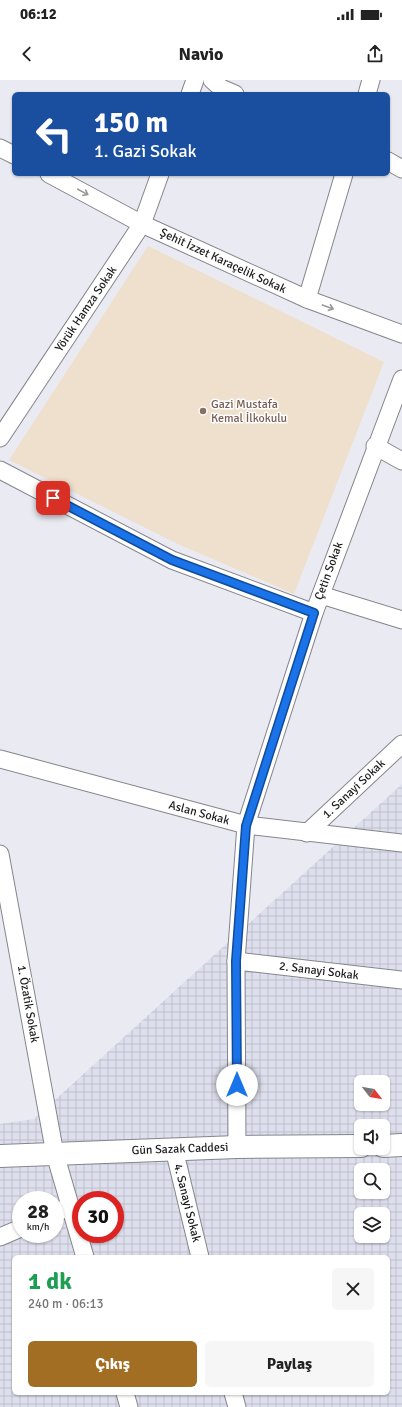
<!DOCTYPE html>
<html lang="tr">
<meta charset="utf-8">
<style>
body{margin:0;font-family:Signika,sans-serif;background:#f6f6f6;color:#222;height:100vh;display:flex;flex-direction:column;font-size:15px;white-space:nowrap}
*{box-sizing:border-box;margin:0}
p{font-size:13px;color:#767676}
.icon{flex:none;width:22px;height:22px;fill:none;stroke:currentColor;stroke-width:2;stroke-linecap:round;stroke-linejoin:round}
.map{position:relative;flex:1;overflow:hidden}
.details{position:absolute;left:12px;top:1175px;width:378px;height:140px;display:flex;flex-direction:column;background:#fff;border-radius:6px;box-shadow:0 1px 3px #0004}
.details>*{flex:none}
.top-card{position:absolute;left:12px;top:12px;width:378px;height:84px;border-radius:6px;box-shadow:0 1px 3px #0004;background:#1a4fa0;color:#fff;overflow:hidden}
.needle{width:26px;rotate:121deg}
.tools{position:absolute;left:354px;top:995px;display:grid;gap:8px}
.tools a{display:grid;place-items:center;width:36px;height:36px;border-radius:6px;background:#fff;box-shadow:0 1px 3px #0004;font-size:20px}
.speed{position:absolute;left:12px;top:1111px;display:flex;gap:8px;font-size:20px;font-weight:700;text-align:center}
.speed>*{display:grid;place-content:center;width:52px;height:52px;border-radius:50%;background:#fff;box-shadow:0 1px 3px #0004;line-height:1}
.speed small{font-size:10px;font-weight:400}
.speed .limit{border:6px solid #d22;background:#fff;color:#111}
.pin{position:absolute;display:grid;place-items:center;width:34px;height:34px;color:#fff;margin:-17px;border-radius:8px;box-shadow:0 2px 6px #0006}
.me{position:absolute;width:44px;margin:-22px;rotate:0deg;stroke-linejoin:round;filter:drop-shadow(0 0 3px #0008)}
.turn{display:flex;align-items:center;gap:14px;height:84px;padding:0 16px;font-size:18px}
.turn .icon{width:52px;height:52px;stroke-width:2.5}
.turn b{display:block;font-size:28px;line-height:34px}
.round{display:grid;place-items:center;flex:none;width:42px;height:42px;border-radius:6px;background:#f6f6f6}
.overview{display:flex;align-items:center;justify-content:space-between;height:68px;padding:0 16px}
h1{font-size:24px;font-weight:700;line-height:30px;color:#1e9e55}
.action{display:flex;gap:8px;margin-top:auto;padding:8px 16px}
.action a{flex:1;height:46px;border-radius:6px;background:#a16e24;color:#fff;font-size:16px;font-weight:700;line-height:46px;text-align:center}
.action a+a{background:#f6f6f6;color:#222}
.status{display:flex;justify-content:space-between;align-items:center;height:28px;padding:0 20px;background:#fff;direction:ltr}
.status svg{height:11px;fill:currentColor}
header{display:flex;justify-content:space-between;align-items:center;height:52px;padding:0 16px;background:#fff;font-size:18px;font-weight:700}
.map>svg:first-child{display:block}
.industrial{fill:url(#industrial-grid);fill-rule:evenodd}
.education{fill:#efdfcd}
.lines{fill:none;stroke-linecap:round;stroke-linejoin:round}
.street-casing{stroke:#85858c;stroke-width:19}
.secondary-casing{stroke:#85858c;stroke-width:24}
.street{stroke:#fff;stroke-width:17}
.secondary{stroke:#fff;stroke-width:22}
.oneway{stroke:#99999a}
.route-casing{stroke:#114b97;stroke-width:10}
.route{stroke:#1a73e8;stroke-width:7}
.education-dot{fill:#8d6e63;stroke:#fff;stroke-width:1.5}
.labels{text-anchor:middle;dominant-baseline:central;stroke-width:3;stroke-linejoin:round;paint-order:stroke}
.street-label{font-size:12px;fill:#1d1d1f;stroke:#fff}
.education-label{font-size:12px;fill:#785e54;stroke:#fff;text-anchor:start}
</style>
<div class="status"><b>06:12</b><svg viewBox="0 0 49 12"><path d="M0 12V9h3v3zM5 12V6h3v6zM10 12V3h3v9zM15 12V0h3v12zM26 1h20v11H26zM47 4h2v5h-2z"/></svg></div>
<header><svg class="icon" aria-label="back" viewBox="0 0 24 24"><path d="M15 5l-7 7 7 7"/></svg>Navio<svg class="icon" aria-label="share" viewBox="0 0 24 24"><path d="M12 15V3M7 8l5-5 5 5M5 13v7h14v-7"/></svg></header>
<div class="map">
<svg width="402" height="1327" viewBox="0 0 402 1327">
<defs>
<pattern id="industrial-grid" width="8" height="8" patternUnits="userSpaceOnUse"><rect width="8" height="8" fill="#dddfed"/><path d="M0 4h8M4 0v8" fill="none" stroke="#bdbfcb"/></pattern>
</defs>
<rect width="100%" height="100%" fill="#eaebf2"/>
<path class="industrial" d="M402,704V1327H0V1044L34,1039ZM361,1002H383V1024H361ZM361,1046H383V1068H361ZM361,1090H383V1112H361ZM21,1120H55V1154H21ZM81,1120H115V1154H81ZM361,1134H383V1156H361ZM14,1177H388V1313H14Z"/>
<polygon class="education" points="148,166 384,282 294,514 180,465 9,380"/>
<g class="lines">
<g class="street-casing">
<g id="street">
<polyline points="212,0 221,8 235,14"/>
<polyline points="190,14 195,0"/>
<polyline points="367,14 371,0"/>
<polyline points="0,68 14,75"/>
<polyline points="388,81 402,89"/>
<polyline points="49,94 142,144 307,219 402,254"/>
<polyline points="307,219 344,94"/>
<polyline points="0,358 142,144 160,94"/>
<polyline points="375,366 402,381"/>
<polyline points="0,390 172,480 314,533"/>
<polyline points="321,515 402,540"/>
<polyline points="0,679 246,745 402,763"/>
<polyline points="307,753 402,664"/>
<polyline points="0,774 55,1074 85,1177"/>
<polyline points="236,881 402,900"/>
<polyline points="237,1067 236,881 246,745 314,533 402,299"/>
<polyline points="174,1069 200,1177"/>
<polyline points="55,1133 70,1126"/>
<polyline points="0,1157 21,1148"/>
<polyline points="125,1313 129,1327"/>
<polyline points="233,1313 237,1327"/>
</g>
</g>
<g class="secondary-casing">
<g id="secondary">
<polyline points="383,1066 402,1065"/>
<polyline points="0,1076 237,1067 361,1066"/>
</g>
</g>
<use href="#street" class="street"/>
<use href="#secondary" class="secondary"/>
</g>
<defs><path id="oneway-shaft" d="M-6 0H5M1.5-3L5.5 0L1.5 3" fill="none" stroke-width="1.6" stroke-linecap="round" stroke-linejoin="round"/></defs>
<g class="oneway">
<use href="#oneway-shaft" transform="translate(83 112) rotate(28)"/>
<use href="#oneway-shaft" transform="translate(328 227) rotate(20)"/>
</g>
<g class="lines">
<g class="route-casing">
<polyline id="route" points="53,418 172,480 314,533 246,746 236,881 237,1005"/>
</g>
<use href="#route" class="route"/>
</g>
<circle class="education-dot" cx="203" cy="331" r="4"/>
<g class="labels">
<g class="street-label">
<text transform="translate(223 181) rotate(25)">Şehit İzzet Karaçelik Sokak</text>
<text transform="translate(86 229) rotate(-56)">Yörük Hamza Sokak</text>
<text transform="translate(329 491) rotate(-70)">Çetin Sokak</text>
<text transform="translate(354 709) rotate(-43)">1. Sanayi Sokak</text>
<text transform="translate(199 733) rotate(15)">Aslan Sokak</text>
<text transform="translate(319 891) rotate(7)">2. Sanayi Sokak</text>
<text transform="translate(28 924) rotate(80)">1. Özatik Sokak</text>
<text transform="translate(180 1069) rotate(-2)">Gün Sazak Caddesi</text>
<text transform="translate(187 1123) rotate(76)">4. Sanayi Sokak</text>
</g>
<g class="education-label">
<text x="211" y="324">Gazi Mustafa<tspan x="211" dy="14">Kemal İlkokulu</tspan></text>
</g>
</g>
</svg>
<div class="tools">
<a><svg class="needle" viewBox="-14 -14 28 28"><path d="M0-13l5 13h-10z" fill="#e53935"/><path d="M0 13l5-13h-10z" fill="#767676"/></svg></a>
<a><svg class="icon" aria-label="sound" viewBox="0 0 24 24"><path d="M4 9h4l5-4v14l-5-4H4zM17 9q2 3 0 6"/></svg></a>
<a><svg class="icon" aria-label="search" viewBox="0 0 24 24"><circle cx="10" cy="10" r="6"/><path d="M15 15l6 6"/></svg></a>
<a><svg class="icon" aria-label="layers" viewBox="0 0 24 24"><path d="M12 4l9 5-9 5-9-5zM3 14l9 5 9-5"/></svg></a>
</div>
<div class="speed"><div>28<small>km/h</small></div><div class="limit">30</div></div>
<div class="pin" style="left:53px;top:418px;background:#d93025"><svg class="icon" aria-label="arrive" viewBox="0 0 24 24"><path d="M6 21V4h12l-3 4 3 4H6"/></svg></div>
<svg class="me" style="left:237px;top:1005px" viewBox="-20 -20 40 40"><circle r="19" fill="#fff"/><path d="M0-13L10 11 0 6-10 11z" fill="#1a73e8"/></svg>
<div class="top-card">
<div class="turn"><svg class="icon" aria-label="left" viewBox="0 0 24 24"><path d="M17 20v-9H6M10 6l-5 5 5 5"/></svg><div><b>150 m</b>1. Gazi Sokak</div></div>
</div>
<section class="details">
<div class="overview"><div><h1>1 dk</h1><p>240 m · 06:13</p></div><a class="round"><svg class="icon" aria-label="close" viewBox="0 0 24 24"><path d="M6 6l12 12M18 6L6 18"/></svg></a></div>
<div class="action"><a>Çıkış</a><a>Paylaş</a></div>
</section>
</div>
